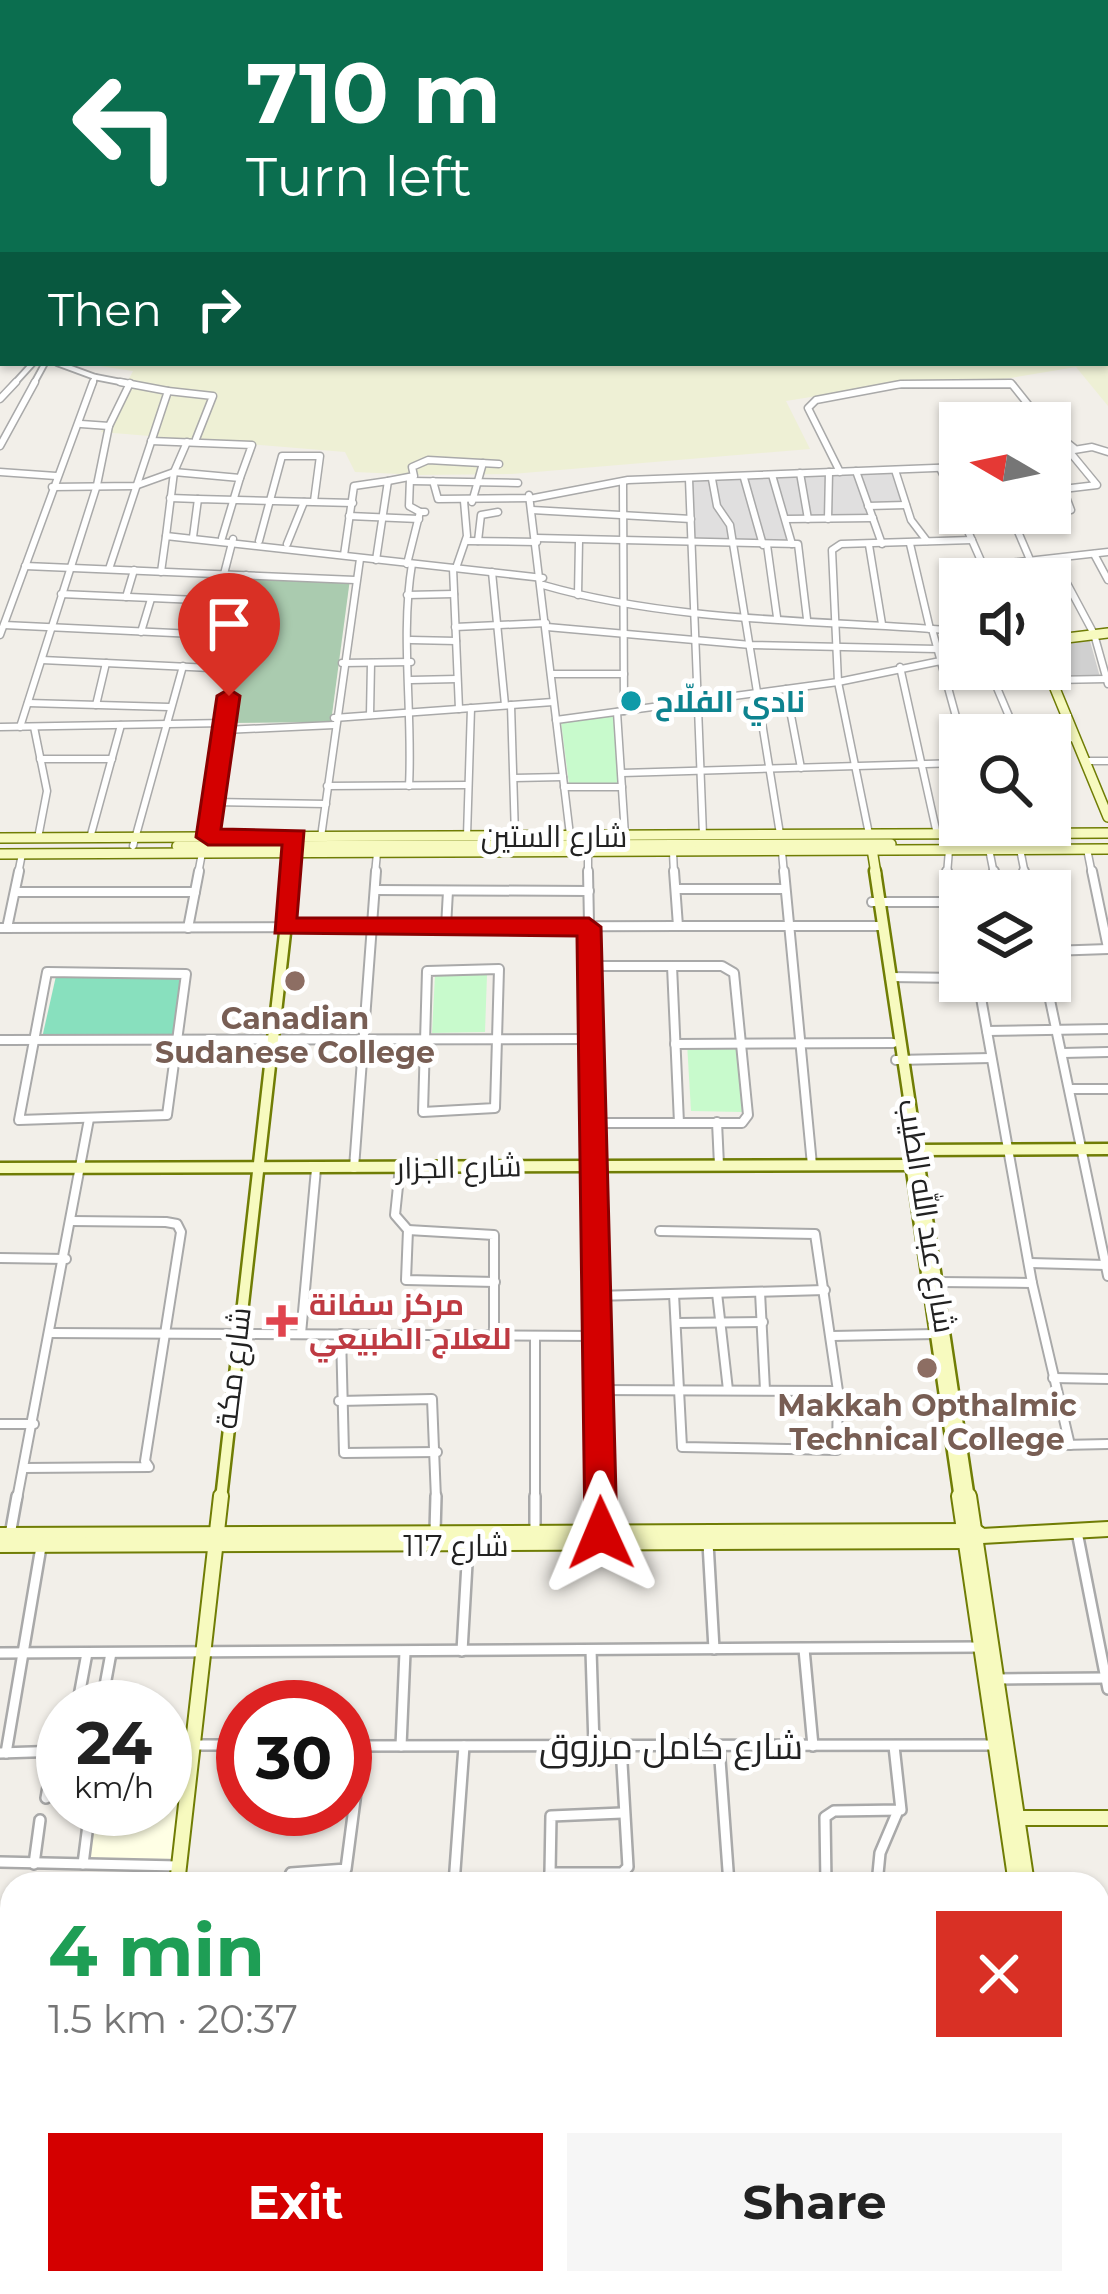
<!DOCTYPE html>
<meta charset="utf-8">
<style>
body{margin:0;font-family:Montserrat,Cairo,sans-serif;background:#f6f6f6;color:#222;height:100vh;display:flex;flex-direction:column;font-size:45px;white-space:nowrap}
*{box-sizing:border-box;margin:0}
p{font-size:39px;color:#767676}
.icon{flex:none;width:66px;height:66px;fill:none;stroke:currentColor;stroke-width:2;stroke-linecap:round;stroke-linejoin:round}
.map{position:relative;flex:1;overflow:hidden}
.panel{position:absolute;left:0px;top:1872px;width:1110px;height:423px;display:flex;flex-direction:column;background:#fff;border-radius:36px 36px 0 0;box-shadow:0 3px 9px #0004}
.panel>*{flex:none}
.hud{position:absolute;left:0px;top:0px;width:1110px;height:366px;box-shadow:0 3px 9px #0004;background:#0b6e4f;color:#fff;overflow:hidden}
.needle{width:78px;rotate:279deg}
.fabs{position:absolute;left:939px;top:402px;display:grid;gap:24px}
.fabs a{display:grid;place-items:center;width:132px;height:132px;border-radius:0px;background:#fff;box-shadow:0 3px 9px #0004;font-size:60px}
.speed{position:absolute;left:36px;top:1680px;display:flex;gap:24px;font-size:60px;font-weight:700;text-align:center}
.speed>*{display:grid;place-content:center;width:156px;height:156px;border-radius:50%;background:#fff;box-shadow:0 3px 9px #0004;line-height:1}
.speed small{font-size:30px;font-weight:400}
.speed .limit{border:18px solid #d22;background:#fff;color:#111}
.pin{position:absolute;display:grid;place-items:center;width:102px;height:102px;color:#fff;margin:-123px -51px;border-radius:50% 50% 50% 0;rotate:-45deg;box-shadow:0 0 12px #0007}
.pin .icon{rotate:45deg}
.me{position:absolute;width:132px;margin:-66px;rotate:359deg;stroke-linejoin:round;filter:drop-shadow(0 0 9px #0008)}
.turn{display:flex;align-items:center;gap:42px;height:252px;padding:0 48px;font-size:54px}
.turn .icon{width:156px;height:156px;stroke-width:2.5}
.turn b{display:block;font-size:84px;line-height:102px}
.then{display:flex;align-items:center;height:114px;padding:0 48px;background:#0003;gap:24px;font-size:45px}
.round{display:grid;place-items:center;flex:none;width:126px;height:126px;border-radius:0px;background:#f6f6f6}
.head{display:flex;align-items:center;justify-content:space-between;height:204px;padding:0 48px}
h1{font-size:72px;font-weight:700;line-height:90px;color:#1e9e55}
.cta{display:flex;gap:24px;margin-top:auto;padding:24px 48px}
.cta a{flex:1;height:138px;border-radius:0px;background:#d40000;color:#fff;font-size:48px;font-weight:700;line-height:138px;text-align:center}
.cta a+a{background:#f6f6f6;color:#222}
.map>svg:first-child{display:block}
.residential{fill:#e0dfdf}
.education{fill:#ffffe5}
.religious{fill:#d0d0d0}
.farmland{fill:#eef0d5}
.cemetery{fill:#aacbaf}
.park{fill:#c8facc}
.pitch{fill:#88e0be}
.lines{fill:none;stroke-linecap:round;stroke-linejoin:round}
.street-far3-casing{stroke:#a9a9a9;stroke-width:8}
.street-far2-casing{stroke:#a9a9a9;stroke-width:9}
.street-far1-casing{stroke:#a9a9a9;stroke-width:12}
.street-casing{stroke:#a9a9a9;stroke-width:14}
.secondary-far2-casing{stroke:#707d05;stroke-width:12}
.secondary-far1-casing{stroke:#707d05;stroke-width:15}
.secondary-casing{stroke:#707d05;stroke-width:18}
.street-far3{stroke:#fff;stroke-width:4.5}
.street-far2{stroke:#fff;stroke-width:6}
.street-far1{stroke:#fff;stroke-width:8}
.street{stroke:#fff;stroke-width:9}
.secondary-far2{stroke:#f7fabf;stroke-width:9}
.secondary-far1{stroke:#f7fabf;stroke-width:10}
.secondary{stroke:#f7fabf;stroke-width:14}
.route{fill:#d40000;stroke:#8a0000;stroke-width:3}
.culture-dot{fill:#0f9aa8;stroke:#fff;stroke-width:4.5}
.education-dot{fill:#8d6e63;stroke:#fff;stroke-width:4.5}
.health-dot{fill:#e0444e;stroke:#fff;stroke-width:4.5}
.labels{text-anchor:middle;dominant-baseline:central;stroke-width:10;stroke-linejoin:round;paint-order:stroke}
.culture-label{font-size:30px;font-weight:bold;fill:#0d838f;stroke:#fff;text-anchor:start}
.street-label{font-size:30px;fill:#222;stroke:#fff}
.education-label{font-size:30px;font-weight:bold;fill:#785e54;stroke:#fff}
.health-label{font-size:30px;font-weight:bold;fill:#be3a42;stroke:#fff;text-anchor:start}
.near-street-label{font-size:36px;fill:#222;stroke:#fff}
</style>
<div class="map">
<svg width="1108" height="2294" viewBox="0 0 1108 2294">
<rect width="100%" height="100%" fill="#f2efe9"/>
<g class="residential">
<polygon points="0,0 1108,0 1108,31 1107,3 3,3 3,125"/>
<polygon points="894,471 906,505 868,507 871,518 786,519 792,545 692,542 690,477"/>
</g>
<polygon class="education" points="165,1736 184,1736 173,1859 87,1858 94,1809 165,1809"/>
<polygon class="religious" points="1090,641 1100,677 1057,677 1050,642"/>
<polygon class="farmland" points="1108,166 1108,406 1076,367 1004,379 879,386 786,401 810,449 512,474 421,475 355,472 345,452 101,432 133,371 80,363 1107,363"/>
<polygon class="cemetery" points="250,575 350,579 331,722 228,723"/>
<g class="park">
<polygon points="616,714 618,784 569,784 561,722"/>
<polygon points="435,975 487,975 485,1032 432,1033"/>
<polygon points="687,1043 738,1043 742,1112 691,1111"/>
</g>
<polygon class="pitch" points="182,974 175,1039 42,1038 56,976"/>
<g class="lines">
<g class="street-far3-casing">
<g id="street-far3">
<polyline points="406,0 447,3"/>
<polyline points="1068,0 1081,3"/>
<polyline points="544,3 553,0"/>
<polyline points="57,363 95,377 92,385"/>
<polyline points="95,377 136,385"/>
<polyline points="13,385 33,363"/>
<polyline points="33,385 45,363"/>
<polyline points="896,385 1013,385"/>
</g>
</g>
<g class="street-far2-casing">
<g id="street-far2">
<polyline points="168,391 213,396 196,439"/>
<polyline points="0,399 16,382"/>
<polyline points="81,424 109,426"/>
<polyline points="1050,429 1074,448"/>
<polyline points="151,441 252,445 240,478"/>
<polyline points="0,446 35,382"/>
<polyline points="1050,454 1092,447 1108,452"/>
<polyline points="940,468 960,512"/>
<polyline points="895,470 911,520 927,541"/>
<polyline points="856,471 882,544"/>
<polyline points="0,472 56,476"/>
<polyline points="840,472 808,408 816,400 901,384 1011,383 1043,423"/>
<polyline points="800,473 808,519"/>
<polyline points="772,475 792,544"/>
<polyline points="410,478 409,506 420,512"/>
<polyline points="744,478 763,545"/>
<polyline points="689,479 703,835"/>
<polyline points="712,479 717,506 730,525 780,834"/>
<polyline points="388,481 414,476 412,467 428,460 499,464"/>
<polyline points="411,481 518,483"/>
<polyline points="433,481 438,499 534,498 628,480 960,467"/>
<polyline points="623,482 624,711"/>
<polyline points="52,487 135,486 174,472 240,478 222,538"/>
<polyline points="529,495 570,835"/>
<polyline points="170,498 198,499"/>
<polyline points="472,502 483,463"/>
<polyline points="868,506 906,505"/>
<polyline points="532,510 691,519"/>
<polyline points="960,513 989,579"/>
<polyline points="1010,513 1031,562"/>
<polyline points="1050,513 1071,510 1063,489 1097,485 1069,451"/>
<polyline points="349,516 419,519"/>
<polyline points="786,519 873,518"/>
<polyline points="828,519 829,472"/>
<polyline points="1016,526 1046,513"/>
<polyline points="166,536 174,472 187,442"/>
<polyline points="193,537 198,499 353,503"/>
<polyline points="536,538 798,544 807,619"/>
<polyline points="259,541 282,456 320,456 314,501"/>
<polyline points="466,541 537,542"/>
<polyline points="478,541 481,515 498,512"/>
<polyline points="287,544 304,502"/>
<polyline points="910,544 930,629"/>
<polyline points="767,545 777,617"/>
<polyline points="869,545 882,624"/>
<polyline points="1094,554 1108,580"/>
<polyline points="344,555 354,486 388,481 376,560"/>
<polyline points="1054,559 1094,634 1108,684"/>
<polyline points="407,564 420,512 425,512"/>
<polyline points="25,566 355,580"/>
<polyline points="983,566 1108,552"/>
<polyline points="453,568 459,709"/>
<polyline points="456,568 467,536 464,501"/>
<polyline points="109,569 168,391 120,382"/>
<polyline points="161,572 166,536 543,578"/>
<polyline points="492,572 505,705"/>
<polyline points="224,574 233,539"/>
<path d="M543,585C675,623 823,620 960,631"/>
<polyline points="61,594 242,602"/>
<polyline points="407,595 454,594"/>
<polyline points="578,595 579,541"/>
<polyline points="126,597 134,570"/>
<polyline points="4,625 237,636"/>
<polyline points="455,627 546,623"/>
<polyline points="547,627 751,645 937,649"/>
<polyline points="932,629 961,735"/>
<polyline points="141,632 151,599"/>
<polyline points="0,635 93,382"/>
<polyline points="411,640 456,641"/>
<polyline points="42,660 232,669"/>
<polyline points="342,663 411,662"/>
<polyline points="900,667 937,834"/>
<polyline points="989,669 1017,735"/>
<polyline points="551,674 624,674"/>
<polyline points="411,680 457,679"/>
<polyline points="1053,680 1106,679"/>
<polyline points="786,689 801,768"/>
<polyline points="28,703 169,707"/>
<polyline points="96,705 106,663"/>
<polyline points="511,705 515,836"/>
<polyline points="617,712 625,835"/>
<polyline points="370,715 371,663"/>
<polyline points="334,718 553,702"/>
<polyline points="556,720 838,682 960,657"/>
<polyline points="0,727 225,723"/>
<polyline points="20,727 97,485 109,426 130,383"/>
<polyline points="34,727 47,791 38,838"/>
<polyline points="224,730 334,725"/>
<polyline points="1050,739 1076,738"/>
<polyline points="40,759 112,759"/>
<polyline points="1085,761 1108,761"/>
<polyline points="622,773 960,763"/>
<polyline points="514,778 563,777"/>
<polyline points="327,786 468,785"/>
<path d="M409,786C413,713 400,636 412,564"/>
<polyline points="564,787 622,787"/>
<polyline points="214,802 326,804"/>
<polyline points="869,834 838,682 832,550 841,544 972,540"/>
<polyline points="467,836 471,708"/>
<polyline points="208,837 246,575"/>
<polyline points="321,837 360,559"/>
<polyline points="90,838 121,725"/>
<polyline points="133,846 183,666"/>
<polyline points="989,849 994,874"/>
<polyline points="1020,849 1025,874"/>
<polyline points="1087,849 1092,874"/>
<polyline points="588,852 588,874"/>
<polyline points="673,852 674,874"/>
<polyline points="782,852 784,874"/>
<polyline points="18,874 22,854"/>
<polyline points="198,874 202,853"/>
<polyline points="375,874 377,853"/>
<polyline points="947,874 949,850"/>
</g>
</g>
<g class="street-far1-casing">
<g id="street-far1">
<polyline points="588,871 600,1499"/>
<polyline points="674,871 678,926 882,926"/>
<polyline points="784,871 812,1165"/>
<polyline points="947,871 954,902"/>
<polyline points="994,871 998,891"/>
<polyline points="1024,871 1028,891"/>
<polyline points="1092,871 1108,948"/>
<polyline points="677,889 784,889"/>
<polyline points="375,890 589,891"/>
<polyline points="15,892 195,892"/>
<polyline points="872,902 960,902"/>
<polyline points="446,927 448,891"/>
<polyline points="0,928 678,926"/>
<polyline points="7,928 19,871"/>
<polyline points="188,928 199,871"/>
<polyline points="1050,951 1108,949"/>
<polyline points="589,966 722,966 734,973 748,1115 742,1123 591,1123"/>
<polyline points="672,966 679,1123"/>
<polygon points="499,969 495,1108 423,1112 427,971"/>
<polygon points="47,972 186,974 167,1115 19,1120"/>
<polyline points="890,977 960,978"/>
<polyline points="978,981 1032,1283 1070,1445"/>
<polyline points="1046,981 1108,1276"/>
<polyline points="987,1031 1108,1029"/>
<polyline points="0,1040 590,1039"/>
<polyline points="675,1044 893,1043"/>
<polyline points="1063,1053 1108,1052"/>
<polyline points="896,1060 991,1058"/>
<polyline points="1070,1089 1108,1089"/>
<polyline points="717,1122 719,1165"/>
<polyline points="400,1167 395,1215 408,1230 406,1280 495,1282"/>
<polyline points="354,1168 376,871"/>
<polyline points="408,1230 494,1235 494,1335"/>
<polyline points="660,1231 815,1234 838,1391 837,1450 682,1447 674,1294"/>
<polyline points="0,1258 66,1259"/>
<polyline points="1030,1263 1106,1265"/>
<polyline points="937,1282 1032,1283"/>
<polyline points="760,1292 765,1390"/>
<polyline points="717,1293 728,1390"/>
<polyline points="595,1296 825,1290"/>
<polyline points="677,1323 763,1322"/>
<polyline points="52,1333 596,1336"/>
<polyline points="301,1334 316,1169"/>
<polyline points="341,1334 344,1453 437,1452"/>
<polyline points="535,1336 535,1499"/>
<polyline points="832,1336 936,1334"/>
<polyline points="1053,1378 1108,1379"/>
<polyline points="597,1390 838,1391"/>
<polyline points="339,1401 432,1399 436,1499"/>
<polyline points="0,1424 34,1424"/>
<polyline points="962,1447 1108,1444"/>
<polyline points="24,1468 149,1467 145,1461 181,1232 177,1224 166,1222 72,1221"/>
<polyline points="17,1499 89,1119"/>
</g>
</g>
<g class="street-casing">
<g id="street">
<polyline points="535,1496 535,1532"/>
<polyline points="600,1496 601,1531"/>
<polyline points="435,1532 436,1496"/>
<polyline points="1077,1532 1108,1689"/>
<polyline points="10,1535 17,1496"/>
<polyline points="708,1543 714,1649"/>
<polyline points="804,1649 813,1746"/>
<polyline points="591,1650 594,1746"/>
<polyline points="462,1651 468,1546"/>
<polyline points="0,1653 982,1647"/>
<polyline points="997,1679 1106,1678"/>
<polyline points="77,1707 87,1653"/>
<polyline points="101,1707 111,1653"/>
<polyline points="193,1745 243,1745"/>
<polyline points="345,1746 996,1745"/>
<polyline points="401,1746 405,1652"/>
<polyline points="719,1746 729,1884"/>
<polyline points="0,1753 63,1751"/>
<polyline points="6,1753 41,1547"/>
<polyline points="46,1798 54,1754"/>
<polyline points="0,1862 178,1866"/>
<polyline points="34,1864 40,1820"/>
<polyline points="83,1864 90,1809"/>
<polyline points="550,1873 551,1816 622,1813"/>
<polyline points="286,1884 291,1873 346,1869 362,1746"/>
<polyline points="454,1884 464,1746"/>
<polyline points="548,1884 550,1873 622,1873 628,1867 621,1746"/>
<polyline points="826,1884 825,1817 834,1811 901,1810 894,1746"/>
<polyline points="877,1884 880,1853 897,1813"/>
<polyline points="1098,2010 1108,2010"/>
<polyline points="0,2097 12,2097"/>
<polyline points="440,2283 440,2294"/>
<polyline points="634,2283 634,2294"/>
<polyline points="752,2283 753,2294"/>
<polyline points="300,2294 311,2283"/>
<polyline points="952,2294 953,2283"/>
</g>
</g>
<g class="secondary-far2-casing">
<g id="secondary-far2">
<polyline points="1050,640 1108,633"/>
<polyline points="1047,669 1108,817"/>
<polyline points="0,838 1108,833"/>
<polyline points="177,846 891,844"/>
<polyline points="872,849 876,874"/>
<polyline points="0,854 1108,849"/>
<polyline points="291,874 294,850"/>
</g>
</g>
<g class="secondary-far1-casing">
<g id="secondary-far1">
<polyline points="875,871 969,1499"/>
<polyline points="904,1116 960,1499"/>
<polyline points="917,1150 1108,1149"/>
<polyline points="0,1168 915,1165"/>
<polyline points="221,1499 292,871"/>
</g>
</g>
<g class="secondary-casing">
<g id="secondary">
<polyline points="959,1496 1016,1884"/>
<polyline points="969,1496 1027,1884"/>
<polyline points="0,1535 975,1531 982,1536 1108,1529"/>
<polyline points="0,1545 969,1541"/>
<polyline points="1015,1818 1108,1818"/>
<polyline points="177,1884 221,1496"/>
<polyline points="0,2022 12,2022"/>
<polyline points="1098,2173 1108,2174"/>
<polyline points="1074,2283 1076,2294"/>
<polyline points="1087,2283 1088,2294"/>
<polyline points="133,2294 134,2283"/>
</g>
</g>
<use href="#street-far3" class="street-far3"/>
<use href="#street-far2" class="street-far2"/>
<use href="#street-far1" class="street-far1"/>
<use href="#street" class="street"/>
<use href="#secondary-far2" class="secondary-far2"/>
<use href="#secondary-far1" class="secondary-far1"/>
<use href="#secondary" class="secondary"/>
</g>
<polygon class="route" points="229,689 240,696 221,829 304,831 297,918 589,918 601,927 617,1533 612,1543 601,1547 590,1543 585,1533 577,936 275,933 282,845 208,845 196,837 217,696"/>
<circle class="culture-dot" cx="631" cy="701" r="12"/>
<g class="education-dot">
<circle cx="295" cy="981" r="12"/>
<circle cx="927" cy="1368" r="12"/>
</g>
<path class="health-dot" d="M276 1303h12v12h12v12h-12v12h-12v-12h-12v-12h12z"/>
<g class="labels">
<g class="culture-label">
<text x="655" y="701">نادي الفلّاح</text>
</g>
<g class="street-label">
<text x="554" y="836">شارع الستين</text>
<text transform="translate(459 1167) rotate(-1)">شارع الجزار</text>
<text transform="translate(927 1216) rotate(81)">شارع عبد الله الطيب</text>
<text transform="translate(233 1368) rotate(-83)">شارع مكة</text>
<text x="456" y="1545">شارع 117</text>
</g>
<g class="education-label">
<text x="295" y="1018">Canadian<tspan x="295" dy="34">Sudanese College</tspan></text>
<text x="927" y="1405">Makkah Opthalmic<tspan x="927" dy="34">Technical College</tspan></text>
</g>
<g class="health-label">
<text x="309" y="1304">مركز سفانة<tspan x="309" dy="34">للعلاج الطبيعي</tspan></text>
</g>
<g class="near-street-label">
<text x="671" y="1746">شارع كامل مرزوق</text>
</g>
</g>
</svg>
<div class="fabs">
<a><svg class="needle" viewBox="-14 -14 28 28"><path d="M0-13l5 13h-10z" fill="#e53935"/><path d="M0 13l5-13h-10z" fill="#767676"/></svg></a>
<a><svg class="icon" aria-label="sound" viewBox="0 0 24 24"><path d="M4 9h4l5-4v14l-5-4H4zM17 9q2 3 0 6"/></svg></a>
<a><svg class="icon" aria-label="search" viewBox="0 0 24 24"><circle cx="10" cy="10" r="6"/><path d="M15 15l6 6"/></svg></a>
<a><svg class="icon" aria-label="layers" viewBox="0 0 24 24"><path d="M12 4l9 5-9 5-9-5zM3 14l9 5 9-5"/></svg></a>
</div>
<div class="speed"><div>24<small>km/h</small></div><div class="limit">30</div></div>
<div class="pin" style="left:229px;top:696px;background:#d93025"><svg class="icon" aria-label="arrive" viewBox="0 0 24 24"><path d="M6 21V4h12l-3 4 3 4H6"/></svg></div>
<svg class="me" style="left:601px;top:1533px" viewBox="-20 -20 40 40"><path d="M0-17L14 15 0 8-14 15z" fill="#d40000" stroke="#fff" stroke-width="4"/></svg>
<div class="hud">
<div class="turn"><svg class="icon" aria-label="left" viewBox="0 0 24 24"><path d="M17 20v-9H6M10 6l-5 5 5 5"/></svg><div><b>710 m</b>Turn left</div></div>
<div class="then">Then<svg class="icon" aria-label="right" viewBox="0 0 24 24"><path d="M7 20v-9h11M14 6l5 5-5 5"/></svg></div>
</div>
<section class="panel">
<div class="head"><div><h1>4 min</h1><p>1.5 km · 20:37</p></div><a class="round" style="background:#d93025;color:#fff"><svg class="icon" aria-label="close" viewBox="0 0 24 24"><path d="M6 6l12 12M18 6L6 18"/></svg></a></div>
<div class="cta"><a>Exit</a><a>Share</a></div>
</section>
</div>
